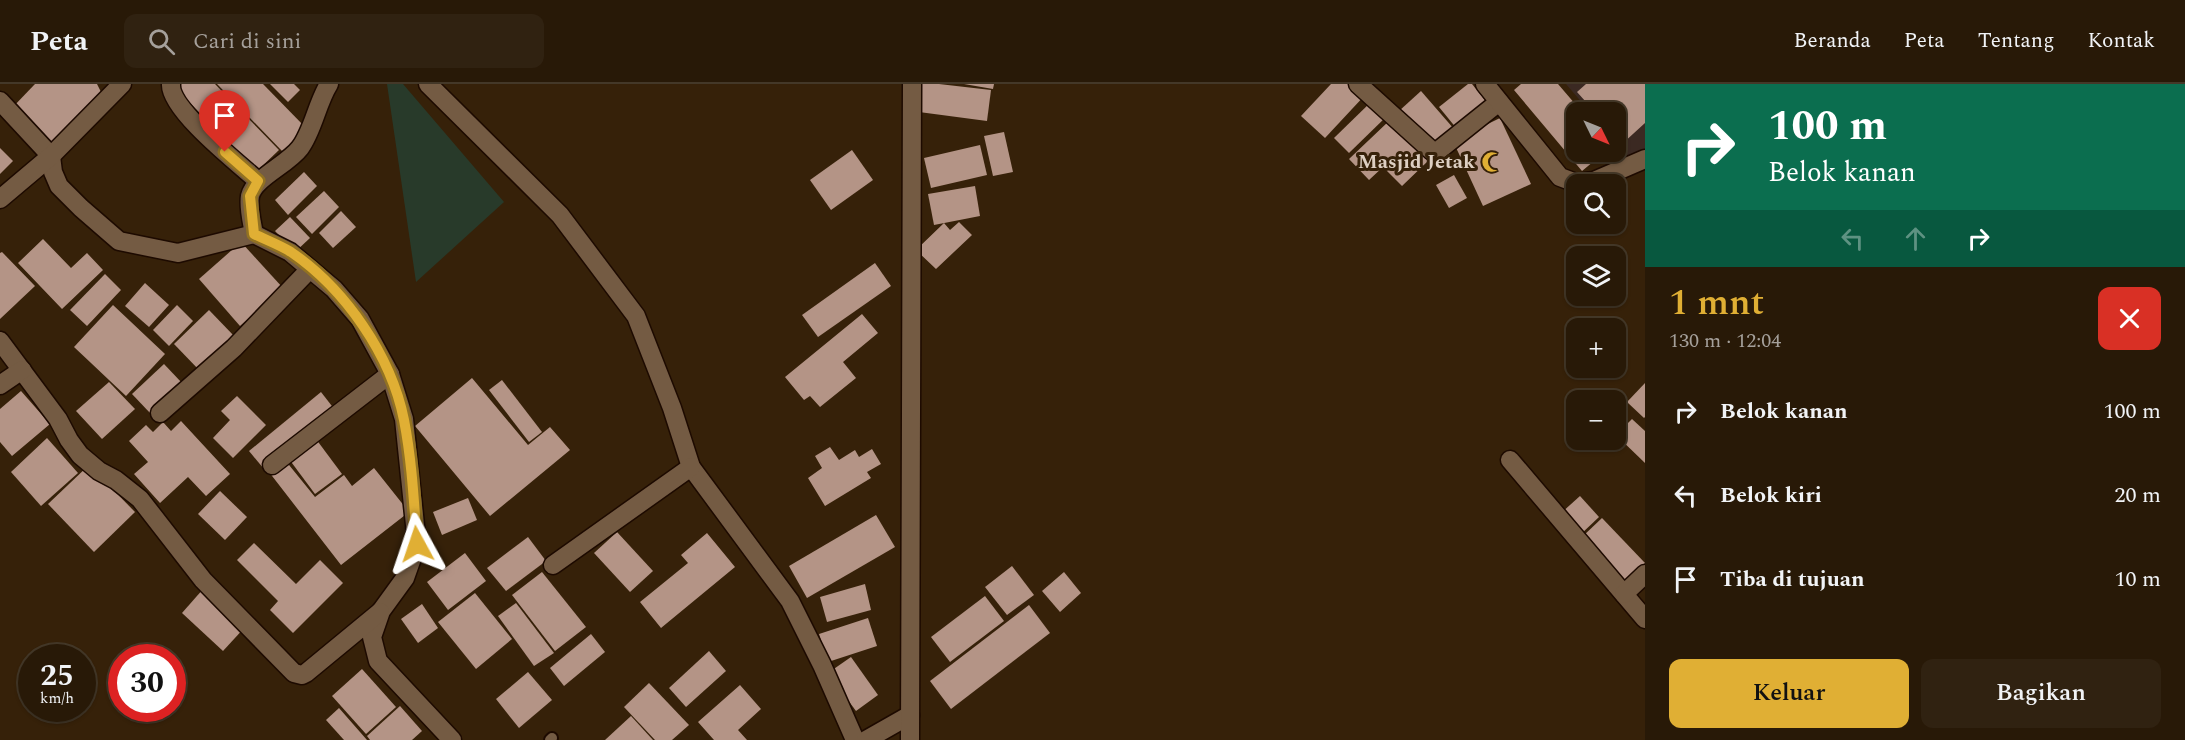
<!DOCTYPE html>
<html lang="id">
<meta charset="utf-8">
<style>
body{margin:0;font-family:Spectral,serif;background:#302211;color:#f1f3f6;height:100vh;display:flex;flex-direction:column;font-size:22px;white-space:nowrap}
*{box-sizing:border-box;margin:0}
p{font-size:20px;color:#a5a09b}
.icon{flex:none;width:33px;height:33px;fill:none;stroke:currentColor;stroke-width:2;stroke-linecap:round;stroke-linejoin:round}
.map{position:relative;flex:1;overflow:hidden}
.details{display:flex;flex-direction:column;background:#281907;width:540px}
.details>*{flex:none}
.top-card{background:#0b6e4f;color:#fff;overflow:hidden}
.needle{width:39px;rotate:133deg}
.buttons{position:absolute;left:1566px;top:18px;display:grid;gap:12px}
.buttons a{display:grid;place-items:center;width:60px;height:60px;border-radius:12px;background:#281907;box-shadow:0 2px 4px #0004,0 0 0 2px #443828;font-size:30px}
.speed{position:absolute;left:18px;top:560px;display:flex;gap:12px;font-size:30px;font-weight:700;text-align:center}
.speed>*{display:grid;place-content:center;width:78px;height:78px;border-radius:50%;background:#281907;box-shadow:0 2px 4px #0004,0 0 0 2px #443828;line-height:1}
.speed small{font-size:15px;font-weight:400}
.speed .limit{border:9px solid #d22;background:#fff;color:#111}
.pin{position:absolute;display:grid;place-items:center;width:51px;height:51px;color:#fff;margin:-62px -26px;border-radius:50% 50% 50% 0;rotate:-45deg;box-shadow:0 0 6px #0007}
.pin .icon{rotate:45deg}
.me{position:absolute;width:66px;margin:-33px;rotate:355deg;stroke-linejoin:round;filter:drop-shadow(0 0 4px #0008)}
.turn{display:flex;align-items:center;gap:21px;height:126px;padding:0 24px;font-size:27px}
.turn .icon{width:78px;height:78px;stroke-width:2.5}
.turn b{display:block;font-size:42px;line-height:51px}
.lanes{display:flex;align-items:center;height:57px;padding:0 24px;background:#0003;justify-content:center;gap:30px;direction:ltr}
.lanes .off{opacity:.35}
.round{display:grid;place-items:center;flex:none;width:63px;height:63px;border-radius:12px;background:#302211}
.summary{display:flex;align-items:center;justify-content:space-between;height:102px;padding:0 24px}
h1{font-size:36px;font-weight:600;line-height:45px;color:#e0af34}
.action{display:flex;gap:12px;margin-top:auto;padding:12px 24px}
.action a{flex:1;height:69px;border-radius:12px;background:#e0af34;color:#111;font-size:24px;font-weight:600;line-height:69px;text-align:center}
.action a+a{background:#302211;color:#f1f3f6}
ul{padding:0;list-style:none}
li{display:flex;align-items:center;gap:18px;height:84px;padding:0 24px}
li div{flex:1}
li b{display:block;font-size:22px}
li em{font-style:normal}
header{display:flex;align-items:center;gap:36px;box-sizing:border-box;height:84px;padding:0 30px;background:#281907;border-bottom:2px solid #443828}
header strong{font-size:28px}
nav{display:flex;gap:33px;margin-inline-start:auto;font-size:21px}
.search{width:420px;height:54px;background:#302211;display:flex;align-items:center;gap:15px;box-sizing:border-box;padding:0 21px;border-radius:12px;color:#a5a09b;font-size:22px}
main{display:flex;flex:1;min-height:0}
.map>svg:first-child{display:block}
.education{fill:#3b2922}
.green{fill:#283a2a}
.building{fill:#b49486}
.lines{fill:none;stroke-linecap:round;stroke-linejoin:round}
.lane-casing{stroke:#1d0a00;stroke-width:14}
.street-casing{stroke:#1d0a00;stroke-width:21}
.secondary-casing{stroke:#1d0a00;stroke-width:21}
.lane{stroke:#745b43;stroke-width:10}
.street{stroke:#745b43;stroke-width:18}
.secondary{stroke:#745b43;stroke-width:18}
.route-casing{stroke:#927222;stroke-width:15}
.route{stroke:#e0af34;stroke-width:10}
.labels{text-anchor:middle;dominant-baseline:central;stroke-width:6;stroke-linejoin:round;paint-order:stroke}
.poi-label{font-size:20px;font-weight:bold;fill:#ddcfc2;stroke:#362109;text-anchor:end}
</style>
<header>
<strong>Peta</strong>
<div class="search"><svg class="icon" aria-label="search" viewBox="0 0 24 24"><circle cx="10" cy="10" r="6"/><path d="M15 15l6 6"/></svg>Cari di sini</div>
<nav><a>Beranda</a><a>Peta</a><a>Tentang</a><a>Kontak</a></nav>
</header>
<main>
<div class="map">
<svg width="1645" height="656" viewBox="0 0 1645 656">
<rect width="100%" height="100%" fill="#362109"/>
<polygon class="education" points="1566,0 1645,0 1645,67 1632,78 1616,59 1616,28 1590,28"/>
<polygon class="green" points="387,0 403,0 504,118 416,198"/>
<g class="building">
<polygon points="35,0 97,0 103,12 53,66 11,25"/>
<polygon points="175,0 215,0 279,66 256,88 173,1"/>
<polygon points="217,0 263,0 307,45 283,68"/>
<polygon points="270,0 294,0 300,6 288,18"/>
<polygon points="922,0 939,0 991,6 987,37 919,28"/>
<polygon points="964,0 994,0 993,5"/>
<polygon points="1331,0 1355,0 1366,10 1325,54 1301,32"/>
<polygon points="1468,0 1472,0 1488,20 1457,45 1439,23"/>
<polygon points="1521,0 1558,0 1582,28 1576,28 1576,68 1605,68 1582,87 1514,6"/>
<polygon points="1586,0 1645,0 1645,39 1622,60 1616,52 1616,28 1595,28 1577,8"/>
<polygon points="1421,7 1454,45 1432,64 1399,27"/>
<polygon points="1373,16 1388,31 1349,69 1334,54"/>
<polygon points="1500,34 1531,100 1483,122 1453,57"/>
<polygon points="1389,37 1428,77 1402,102 1383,83 1369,96 1349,75"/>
<polygon points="1004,48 1013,88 993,92 984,52"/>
<polygon points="980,61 987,91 931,104 924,74"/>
<polygon points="0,64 13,77 0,90"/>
<polygon points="852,66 873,96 831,126 810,96"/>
<polygon points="304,88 317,102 288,131 275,116"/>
<polygon points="1454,91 1467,114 1449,124 1436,101"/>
<polygon points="975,102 980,132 934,141 928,110"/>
<polygon points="324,107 339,123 312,150 296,133"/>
<polygon points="341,127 356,143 333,164 319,149"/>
<polygon points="290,133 310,154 295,168 275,147"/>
<polygon points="959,138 972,151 936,185 916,166 944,139 950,146"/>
<polygon points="43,155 71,184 87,169 103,186 62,225 18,179"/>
<polygon points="241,158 283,204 240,242 199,195"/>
<polygon points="2,168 35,202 0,235 0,169"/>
<polygon points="875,179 891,202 818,253 802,231"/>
<polygon points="105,190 121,206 87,242 70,226"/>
<polygon points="145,199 169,221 149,243 125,222"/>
<polygon points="113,221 165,270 126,312 74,263"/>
<polygon points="177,221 193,237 169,262 153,246"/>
<polygon points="209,226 235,253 200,287 174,260"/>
<polygon points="862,230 878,249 843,278 856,294 820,323 810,312 804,316 785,293"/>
<polygon points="164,280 182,299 150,329 132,310"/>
<polygon points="472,294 528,361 550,343 570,366 490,432 415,342"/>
<polygon points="502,296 542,348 529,358 489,306"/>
<polygon points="109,298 135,325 102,355 76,327"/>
<polygon points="1645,299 1645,333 1644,334 1627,318"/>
<polygon points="21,307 50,340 12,372 0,358 0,325"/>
<polygon points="321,308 335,326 264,385 249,367"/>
<polygon points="237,312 266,341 233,374 213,354 230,336 221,327"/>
<polygon points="1632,335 1645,347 1645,379 1616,351"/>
<polygon points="181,337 230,390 206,412 188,393 160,419 134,390 148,378 129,357 146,341 153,348 163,338 171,347"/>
<polygon points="313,351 342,390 315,410 286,371"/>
<polygon points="47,354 78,389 41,422 11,388"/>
<polygon points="830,363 839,376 855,366 859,373 872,365 881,380 867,388 871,394 825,422 808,394 822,384 815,372"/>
<polygon points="285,376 315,413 344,391 352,402 374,384 409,428 341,481 269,388"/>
<polygon points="89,381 135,428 94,468 48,420"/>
<polygon points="220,407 247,433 225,456 198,430"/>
<polygon points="1580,412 1599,433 1580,451 1560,430"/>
<polygon points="468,414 477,436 442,451 433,428"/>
<polygon points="876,431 895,463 807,514 789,482"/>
<polygon points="1602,434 1645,479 1624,498 1582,453"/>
<polygon points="617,448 653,487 630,508 594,469"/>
<polygon points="707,449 735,483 661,544 640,518 688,479 681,471"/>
<polygon points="528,453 546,477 506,507 487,484"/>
<polygon points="254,459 296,500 320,476 343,499 293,549 270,526 278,517 237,476"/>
<polygon points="465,469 486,497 448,526 427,498"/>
<polygon points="1012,482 1034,511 1007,531 985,503"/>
<polygon points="542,488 586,543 555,567 512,511"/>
<polygon points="1064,488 1081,509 1060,528 1042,507"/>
<polygon points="865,500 871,526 827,538 820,513"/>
<polygon points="204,504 246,542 223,567 182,529"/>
<polygon points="475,509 512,555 476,585 438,538"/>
<polygon points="985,512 1004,537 950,578 931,553"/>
<polygon points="516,519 554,569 534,582 498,532"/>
<polygon points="422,520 438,544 418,559 401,535"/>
<polygon points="1029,521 1050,549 951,625 930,597"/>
<polygon points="868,534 877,562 828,578 819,550"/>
<polygon points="591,550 605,568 564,602 550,584"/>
<polygon points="709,567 726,587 686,623 669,604"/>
<polygon points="851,573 878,611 856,627 828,589"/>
<polygon points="362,585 396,623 366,650 332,612"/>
<polygon points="528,588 552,616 519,644 496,615"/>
<polygon points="649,599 689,641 672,656 655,656 624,623"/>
<polygon points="740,601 761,625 738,646 747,656 714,656 698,638"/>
<polygon points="400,622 422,647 412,656 370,656 367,652"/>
<polygon points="339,624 367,656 344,656 326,636"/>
<polygon points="631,632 653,656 605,656"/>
</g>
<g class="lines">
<g class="lane-casing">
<polyline id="lane" points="550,656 552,654"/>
</g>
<g class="street-casing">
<g id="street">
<path d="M171,0C169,25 239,80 258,97"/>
<polyline points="428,0 560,131 636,232 672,324 691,383 790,517 822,581 855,656"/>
<polyline points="1358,0 1432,67 1439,66 1499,18"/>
<polyline points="1485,0 1560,93 1576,99 1594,97 1645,75"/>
<polyline points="0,17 51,72 53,88 59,102 81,124 119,157 178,169 254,150 290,168 334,205 360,235 390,290 404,335 417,460 405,494 381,527 372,553 378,577 452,656"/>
<polyline points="0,115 51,72 122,0"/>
<path d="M254,150C252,138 248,124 250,112C254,94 287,81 300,64C313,47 317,19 329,0"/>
<polyline points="0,257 58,335 69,356 80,371 99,387 116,396 140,415 203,496 294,589 302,591 306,589 380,528"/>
<polyline points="0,301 22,286"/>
<polyline points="160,329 234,264 310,185"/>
<polyline points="1510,376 1645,535"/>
<polyline points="272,381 390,290"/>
<polyline points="553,481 691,383"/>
<polyline points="1624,510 1645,490"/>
<polyline points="866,656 910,631"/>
</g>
</g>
<g class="secondary-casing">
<polyline id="secondary" points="910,656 912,0"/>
</g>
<use href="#lane" class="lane"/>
<use href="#street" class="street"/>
<use href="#secondary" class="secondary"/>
</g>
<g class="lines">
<g class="route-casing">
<path id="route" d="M225,68L258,97L250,112L254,150C266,156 280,161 291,168C345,205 391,271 404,336C412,377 414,419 417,460"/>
</g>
<use href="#route" class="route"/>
</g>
<defs>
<g id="mosque-bare" transform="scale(1.62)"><path d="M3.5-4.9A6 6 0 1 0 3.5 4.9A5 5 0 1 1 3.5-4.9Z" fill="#e0af34" stroke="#362109" stroke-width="2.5" paint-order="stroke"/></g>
</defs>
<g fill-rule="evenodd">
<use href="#mosque-bare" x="1492" y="78"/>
</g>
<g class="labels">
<g class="poi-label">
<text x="1475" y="78">Masjid Jetak</text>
</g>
</g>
</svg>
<div class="buttons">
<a><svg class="needle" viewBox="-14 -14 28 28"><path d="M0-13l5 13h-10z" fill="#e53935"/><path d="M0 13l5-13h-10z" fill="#a5a09b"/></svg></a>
<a><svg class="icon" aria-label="search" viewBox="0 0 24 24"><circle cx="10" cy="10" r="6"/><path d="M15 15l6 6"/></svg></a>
<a><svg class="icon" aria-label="layers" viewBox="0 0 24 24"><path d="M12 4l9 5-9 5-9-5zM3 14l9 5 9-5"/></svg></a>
<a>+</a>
<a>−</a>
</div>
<div class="speed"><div>25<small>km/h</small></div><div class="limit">30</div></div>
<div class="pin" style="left:225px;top:68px;background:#d93025"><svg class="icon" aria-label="arrive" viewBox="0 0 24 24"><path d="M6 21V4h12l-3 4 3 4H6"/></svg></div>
<svg class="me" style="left:417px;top:460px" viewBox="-20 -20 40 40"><path d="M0-17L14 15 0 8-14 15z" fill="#e0af34" stroke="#fff" stroke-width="4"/></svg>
</div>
<section class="details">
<div class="top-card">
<div class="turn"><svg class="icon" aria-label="right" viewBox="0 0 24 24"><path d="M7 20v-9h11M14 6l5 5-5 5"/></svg><div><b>100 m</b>Belok kanan</div></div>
<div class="lanes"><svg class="icon off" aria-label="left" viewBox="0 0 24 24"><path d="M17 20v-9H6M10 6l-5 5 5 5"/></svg><svg class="icon off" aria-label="ahead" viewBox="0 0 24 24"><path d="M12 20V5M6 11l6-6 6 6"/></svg><svg class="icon" aria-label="right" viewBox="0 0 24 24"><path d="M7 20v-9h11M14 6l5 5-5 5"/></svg></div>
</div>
<div class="summary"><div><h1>1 mnt</h1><p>130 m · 12:04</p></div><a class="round" style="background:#d93025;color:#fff"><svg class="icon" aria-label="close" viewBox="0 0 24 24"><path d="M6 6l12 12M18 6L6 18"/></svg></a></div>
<ul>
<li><svg class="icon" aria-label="right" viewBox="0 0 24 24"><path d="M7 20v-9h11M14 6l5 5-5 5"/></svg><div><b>Belok kanan</b></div><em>100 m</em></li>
<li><svg class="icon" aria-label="left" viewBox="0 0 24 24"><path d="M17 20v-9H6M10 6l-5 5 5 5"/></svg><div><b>Belok kiri</b></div><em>20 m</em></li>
<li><svg class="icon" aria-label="arrive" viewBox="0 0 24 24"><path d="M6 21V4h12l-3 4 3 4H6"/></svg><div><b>Tiba di tujuan</b></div><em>10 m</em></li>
</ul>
<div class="action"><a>Keluar</a><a>Bagikan</a></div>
</section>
</main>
